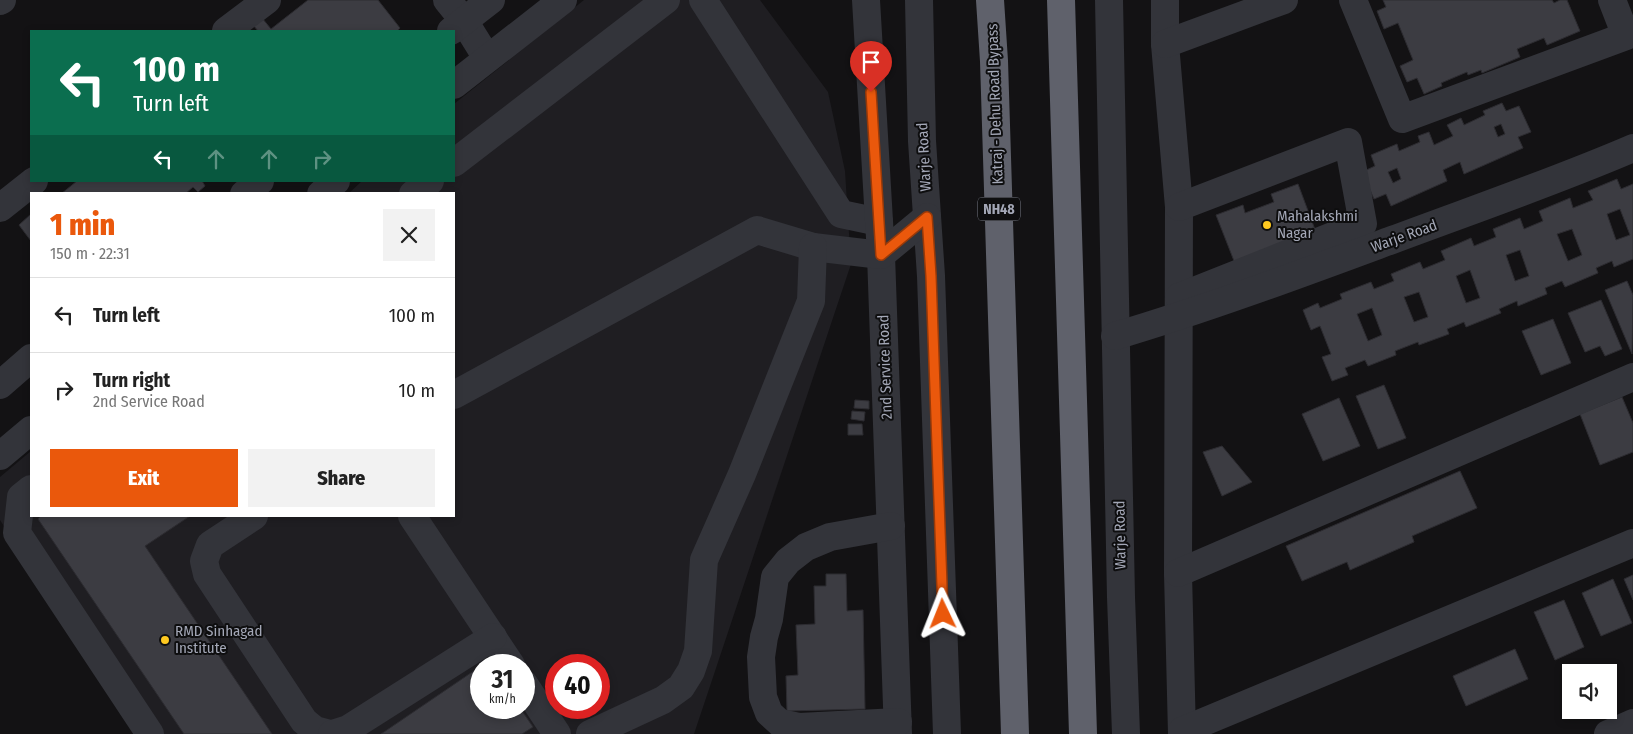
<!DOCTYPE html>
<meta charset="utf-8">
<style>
body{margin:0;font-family:"Fira Sans Condensed",sans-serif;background:#f2f2f2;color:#222;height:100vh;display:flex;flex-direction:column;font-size:19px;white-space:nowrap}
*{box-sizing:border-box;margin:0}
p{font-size:16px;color:#767676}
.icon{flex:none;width:28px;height:28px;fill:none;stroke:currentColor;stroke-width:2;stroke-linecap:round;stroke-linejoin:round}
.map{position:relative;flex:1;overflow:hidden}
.sheet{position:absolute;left:30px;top:192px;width:425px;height:325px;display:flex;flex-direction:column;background:#fff;border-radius:0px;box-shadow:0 2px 8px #0003}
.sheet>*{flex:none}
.guide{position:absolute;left:30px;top:30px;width:425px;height:152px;border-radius:0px;box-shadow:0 2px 8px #0003;background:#0b6e4f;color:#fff;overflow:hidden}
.controls{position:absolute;left:1562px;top:664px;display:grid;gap:10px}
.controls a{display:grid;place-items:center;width:55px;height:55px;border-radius:0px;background:#fff;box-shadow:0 2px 8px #0003;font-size:25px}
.speed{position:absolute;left:470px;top:654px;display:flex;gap:10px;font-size:25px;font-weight:700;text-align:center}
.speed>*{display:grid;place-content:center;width:65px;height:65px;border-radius:50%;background:#fff;box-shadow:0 2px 8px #0003;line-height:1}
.speed small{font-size:12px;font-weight:400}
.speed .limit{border:8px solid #d22;background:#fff;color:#111}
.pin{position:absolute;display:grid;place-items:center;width:42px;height:42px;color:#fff;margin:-51px -21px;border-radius:50% 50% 50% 0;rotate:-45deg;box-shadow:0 0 5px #0007}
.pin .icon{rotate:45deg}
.me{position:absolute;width:55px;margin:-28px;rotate:358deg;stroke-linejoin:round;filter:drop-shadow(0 0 4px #0008)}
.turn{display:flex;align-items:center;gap:18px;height:105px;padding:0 20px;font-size:22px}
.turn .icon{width:65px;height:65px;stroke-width:2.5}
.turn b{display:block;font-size:35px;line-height:42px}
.lanes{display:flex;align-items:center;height:48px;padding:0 20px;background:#0003;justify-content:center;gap:25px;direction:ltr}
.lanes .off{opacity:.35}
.round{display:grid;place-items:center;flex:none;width:52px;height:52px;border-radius:0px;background:#f2f2f2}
.overview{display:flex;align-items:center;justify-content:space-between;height:85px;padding:0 20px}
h1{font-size:30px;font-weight:800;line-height:38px;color:#ea580c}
.cta{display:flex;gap:10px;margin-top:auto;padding:10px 20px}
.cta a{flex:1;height:58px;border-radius:0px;background:#ea580c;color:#fff;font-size:20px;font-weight:800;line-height:58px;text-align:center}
.cta a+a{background:#f2f2f2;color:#222}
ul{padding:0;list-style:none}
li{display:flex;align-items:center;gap:15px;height:75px;padding:0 20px;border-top:1px solid #e0e0e0}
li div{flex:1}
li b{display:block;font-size:19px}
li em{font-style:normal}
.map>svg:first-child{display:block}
.built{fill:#1f1e22;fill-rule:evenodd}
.building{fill:#3c3c42;stroke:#2d2c31;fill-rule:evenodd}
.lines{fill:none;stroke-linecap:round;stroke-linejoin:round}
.minor{stroke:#33343a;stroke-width:28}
.highway{stroke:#5f616b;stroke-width:28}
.route-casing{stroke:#983908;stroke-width:12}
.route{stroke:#ea580c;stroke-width:9}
.poi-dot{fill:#ffc920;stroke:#0e0e0f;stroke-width:2}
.labels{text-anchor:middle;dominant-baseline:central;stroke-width:4;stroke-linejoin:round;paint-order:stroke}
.shield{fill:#0e0e0f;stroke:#767984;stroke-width:1}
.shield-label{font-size:14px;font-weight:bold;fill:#a3a7b6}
.street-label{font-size:15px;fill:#a3a7b6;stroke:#0e0e0f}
.poi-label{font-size:15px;fill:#a3a7b6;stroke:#0e0e0f;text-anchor:start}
</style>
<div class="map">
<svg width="1633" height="734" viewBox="0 0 1633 734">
<rect width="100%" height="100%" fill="#131214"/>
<path class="built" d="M584,0H760L828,92L845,171L851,264L694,734H138L0,520V477L31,451V516H454V194H348L362,181H454V104ZM481,665H524V708H481ZM556,665H599V708H556Z"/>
<g class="building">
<polygon points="308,0 378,0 400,28 397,31 258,31 253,25 262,18 271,29"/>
<polygon points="1383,0 1552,0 1554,3 1560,0 1567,0 1580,31 1547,45 1544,38 1517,49 1520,57 1482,73 1481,70 1468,75 1467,72 1441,83 1442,86 1424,94 1417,78 1407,82 1400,66 1413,60 1398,23 1384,29 1377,11 1386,7"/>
<path d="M1502,103L1506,111L1519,106L1531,132L1518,137L1523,148L1464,174L1460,162L1443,170L1447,181L1391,206L1386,194L1374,199L1362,172L1375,166L1371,155L1397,144L1399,151L1420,142L1418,136L1429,132L1434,145L1453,136L1447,125L1461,118L1464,125L1485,115L1483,111ZM1501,124L1505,134L1498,137L1494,127ZM1397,168L1401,179L1393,183L1388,172Z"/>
<path d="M1617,179L1621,189L1633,184V259L1614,267L1612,261L1596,268L1598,273L1565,287L1562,281L1545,288L1547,294L1518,306L1517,301L1499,309L1501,313L1466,327L1464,322L1447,329L1449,334L1419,345L1418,342L1395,351L1396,355L1368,366L1365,360L1345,368L1348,375L1332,381L1322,357L1331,354L1320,326L1311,330L1303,310L1318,303L1320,308L1342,299L1340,294L1371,282L1374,289L1394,281L1391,274L1420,262L1423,269L1445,260L1441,251L1471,238L1474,246L1496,237L1493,229L1520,218L1524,229L1543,221L1539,211L1570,198L1573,208L1593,200L1588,191ZM1620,209L1630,235L1616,240L1607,214ZM1572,229L1582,255L1568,261L1557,234ZM1520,250L1529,276L1515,281L1506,255ZM1470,270L1480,298L1466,303L1456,276ZM1419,292L1428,317L1414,322L1404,297ZM1372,308L1382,335L1368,341L1357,314Z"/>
<polygon points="77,181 202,181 205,186 198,192 193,187 185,194 61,194"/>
<polygon points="1298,184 1317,235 1236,266 1216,215 1243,205 1245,213 1274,202 1271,194"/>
<polygon points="31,214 31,241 19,225"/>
<polygon points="1627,281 1633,295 1632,354 1605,290"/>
<polygon points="1601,300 1622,349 1605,356 1600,346 1585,352 1568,313"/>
<polygon points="1553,319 1571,363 1541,375 1522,331"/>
<polygon points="1384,385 1406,438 1378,449 1356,396"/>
<polygon points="1622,397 1633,423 1633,452 1600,465 1580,414"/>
<polygon points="1339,398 1360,446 1323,461 1302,414"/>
<polygon points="855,400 869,401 869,409 854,408"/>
<polygon points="852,411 865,412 864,421 851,419"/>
<polygon points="848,424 862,424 863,435 848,435"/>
<polygon points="1222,446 1252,482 1222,496 1203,452"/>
<polygon points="1460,471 1477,508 1412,536 1414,542 1350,570 1347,562 1302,581 1286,546"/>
<polygon points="41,516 190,516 145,546 272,734 184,734 38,519"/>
<polygon points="826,574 846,574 847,611 863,610 865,709 787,711 786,676 798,675 796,625 815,624 814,586 826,586"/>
<polygon points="1633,575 1633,600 1624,579"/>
<polygon points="1613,579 1632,623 1601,636 1582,593"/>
<polygon points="1564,600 1584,647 1555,660 1534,612"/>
<polygon points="1515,649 1528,679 1466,706 1453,676"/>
<polygon points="481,666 481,708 520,708 533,727 522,734 381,734"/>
</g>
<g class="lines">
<g class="minor">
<polyline points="447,0 464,21 487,58"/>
<polyline points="703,0 841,214 879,222"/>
<polyline points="866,0 881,255 898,734"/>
<polyline points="919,0 922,141 931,276 947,734"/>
<polyline points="1109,0 1121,597 1126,734"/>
<polyline points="1165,0 1165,44 1179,207 1178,573 1182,734"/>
<polyline points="1353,0 1402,119 1626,36 1612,0"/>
<polyline points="0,1 2,0"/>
<polyline points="226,31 267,0"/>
<polyline points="451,31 491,0"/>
<polyline points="1165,44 1284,0"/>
<polyline points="454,85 563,0"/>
<polyline points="454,163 666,0"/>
<polyline points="244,194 260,181"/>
<polyline points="321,194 336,181"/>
<polyline points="413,194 430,181"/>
<polyline points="1179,207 1348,142 1363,224 1179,297"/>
<polyline points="0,208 34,181"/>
<path d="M1115,336C1209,308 1300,274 1392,240C1472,210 1554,182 1633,148"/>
<polyline points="0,385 31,358"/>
<polyline points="454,395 757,230 813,247 881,255 927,217"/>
<polyline points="0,456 31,430"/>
<polyline points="31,489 21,497 17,533 150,734"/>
<polyline points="254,516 210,545 204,561 207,574 304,721 315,730 330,734"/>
<polyline points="412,516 511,665"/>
<polyline points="891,526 830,537 806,547 788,561 775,577 769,619 764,637 761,657 763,697 769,713 780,723 799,727 898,722"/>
<polyline points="1178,573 1633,377"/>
<polyline points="524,684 557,734"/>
<polyline points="1182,731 1633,543"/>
<polyline points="332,734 348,729 493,637"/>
<polyline points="590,734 663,700 681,687 691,671 698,651 704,560 742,474 811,301 813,247"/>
<polyline points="1608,734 1633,723"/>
</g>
<g class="highway">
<polyline points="990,0 994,61 1015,734"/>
<polyline points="1061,0 1083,734"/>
</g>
</g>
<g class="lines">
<g class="route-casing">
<polyline id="route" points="871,92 881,255 927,217 931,276 943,614"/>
</g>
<use href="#route" class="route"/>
</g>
<g class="poi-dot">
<circle cx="1267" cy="225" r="5"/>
<circle cx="165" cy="640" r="5"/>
</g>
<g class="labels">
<rect class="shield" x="978" y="197.5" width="42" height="23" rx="4"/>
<g class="shield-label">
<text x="999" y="209">NH48</text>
</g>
<g class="street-label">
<text transform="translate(995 104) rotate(-92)">Katraj - Dehu Road Bypass</text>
<text transform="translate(924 157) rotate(-93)">Warje Road</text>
<text transform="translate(1404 236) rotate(-20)">Warje Road</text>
<text transform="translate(885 367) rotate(-92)">2nd Service Road</text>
<text transform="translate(1120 535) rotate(-91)">Warje Road</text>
</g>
<g class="poi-label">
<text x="1277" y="216">Mahalakshmi<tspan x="1277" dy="17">Nagar</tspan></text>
<text x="175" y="631">RMD Sinhagad<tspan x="175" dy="17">Institute</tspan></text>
</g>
</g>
</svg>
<div class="controls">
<a><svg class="icon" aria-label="sound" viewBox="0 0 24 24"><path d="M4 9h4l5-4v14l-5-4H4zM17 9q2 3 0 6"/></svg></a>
</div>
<div class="speed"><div>31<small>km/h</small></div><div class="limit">40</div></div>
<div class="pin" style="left:871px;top:92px;background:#d93025"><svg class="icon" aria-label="arrive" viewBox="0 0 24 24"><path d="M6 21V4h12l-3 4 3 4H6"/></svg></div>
<svg class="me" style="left:943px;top:614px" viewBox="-20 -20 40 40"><path d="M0-17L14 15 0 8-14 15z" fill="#ea580c" stroke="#fff" stroke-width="4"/></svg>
<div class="guide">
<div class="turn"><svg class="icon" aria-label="left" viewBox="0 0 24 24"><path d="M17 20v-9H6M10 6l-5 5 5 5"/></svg><div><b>100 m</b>Turn left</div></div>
<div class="lanes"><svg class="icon" aria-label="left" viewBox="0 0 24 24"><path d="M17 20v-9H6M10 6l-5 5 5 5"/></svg><svg class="icon off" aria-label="ahead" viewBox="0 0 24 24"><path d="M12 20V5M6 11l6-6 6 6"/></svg><svg class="icon off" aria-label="ahead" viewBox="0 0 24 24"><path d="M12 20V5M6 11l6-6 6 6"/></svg><svg class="icon off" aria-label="right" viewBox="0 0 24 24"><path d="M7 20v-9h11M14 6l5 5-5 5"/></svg></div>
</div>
<section class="sheet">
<div class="overview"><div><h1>1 min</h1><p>150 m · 22:31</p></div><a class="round"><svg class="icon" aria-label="close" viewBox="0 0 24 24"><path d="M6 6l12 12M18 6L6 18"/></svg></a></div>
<ul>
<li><svg class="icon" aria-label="left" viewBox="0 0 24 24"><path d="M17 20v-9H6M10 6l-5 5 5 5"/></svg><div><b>Turn left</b></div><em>100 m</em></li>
<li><svg class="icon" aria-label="right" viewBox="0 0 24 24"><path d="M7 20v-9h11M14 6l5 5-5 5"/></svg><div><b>Turn right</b><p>2nd Service Road</p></div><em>10 m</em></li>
</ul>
<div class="cta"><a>Exit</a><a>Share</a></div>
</section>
</div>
